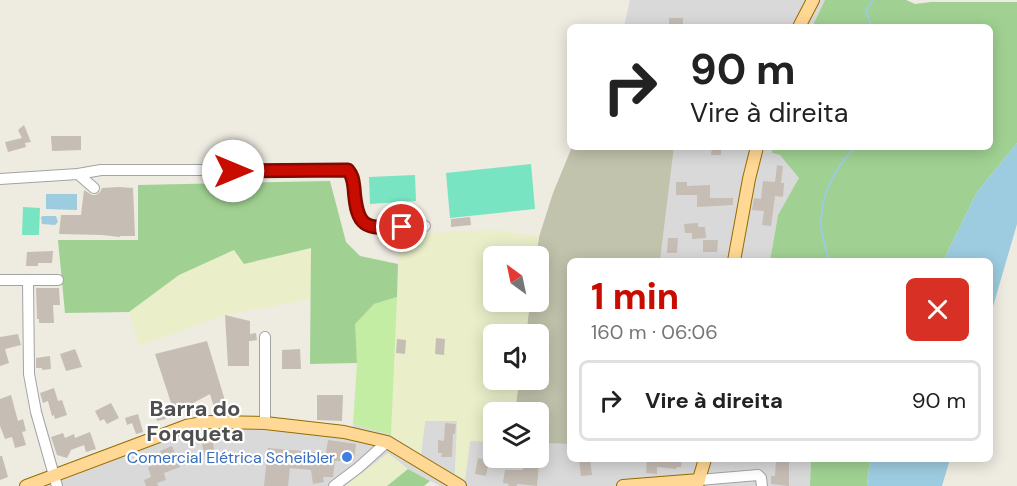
<!DOCTYPE html>
<html lang="pt">
<meta charset="utf-8">
<style>
body{margin:0;font-family:"DM Sans",sans-serif;background:#f2f2f2;color:#222;height:100vh;display:flex;flex-direction:column;font-size:22px;white-space:nowrap}
*{box-sizing:border-box;margin:0}
p{font-size:20px;color:#767676}
.icon{flex:none;width:33px;height:33px;fill:none;stroke:currentColor;stroke-width:2;stroke-linecap:round;stroke-linejoin:round}
.map{position:relative;flex:1;overflow:hidden}
.details{position:absolute;left:567px;top:258px;width:426px;height:204px;display:flex;flex-direction:column;background:#fff;border-radius:9px;box-shadow:0 3px 15px #0003}
.details>*{flex:none}
.banner{position:absolute;left:567px;top:24px;width:426px;height:126px;border-radius:9px;box-shadow:0 3px 15px #0003;background:#fff;color:#222;overflow:hidden}
.needle{width:39px;rotate:327deg}
.controls{position:absolute;left:483px;top:246px;display:grid;gap:12px}
.controls a{display:grid;place-items:center;width:66px;height:66px;border-radius:9px;background:#fff;box-shadow:0 3px 15px #0003;font-size:30px}
.pin{position:absolute;display:grid;place-items:center;width:51px;height:51px;color:#fff;margin:-26px;border:3px solid #fff;border-radius:50%;box-shadow:0 2px 6px #0007}
.me{position:absolute;width:66px;margin:-33px;rotate:90deg;stroke-linejoin:round;filter:drop-shadow(0 0 4px #0008)}
.turn{display:flex;align-items:center;gap:21px;height:126px;padding:0 24px;font-size:27px}
.turn .icon{width:78px;height:78px;stroke-width:2.5}
.turn b{display:block;font-size:42px;line-height:51px}
.round{display:grid;place-items:center;flex:none;width:63px;height:63px;border-radius:9px;background:#f2f2f2}
.headline{display:flex;align-items:center;justify-content:space-between;height:102px;padding:0 24px}
h1{font-size:36px;font-weight:800;line-height:45px;color:#c80d00}
ul{padding:0;list-style:none}
li{display:flex;align-items:center;gap:18px;height:81px;margin:0 12px 9px;padding:0 12px;border:3px solid #e0e0e0;border-radius:9px}
li div{flex:1}
li b{display:block;font-size:22px}
li em{font-style:normal}
.map>svg:first-child{display:block}
.residential{fill:#dad9d9}
.construction{fill:#c2c3ac}
.farmland{fill:#eaefca}
.grass{fill:#c2eda2}
.forest{fill:#a0d192}
.pitch{fill:#78e4c2}
.water{fill:#9dcce0}
.lines{fill:none;stroke-linecap:round;stroke-linejoin:round}
.stream{stroke:#9dcce0;stroke-width:2}
.building{fill:#c6bdb4}
.minor-casing{stroke:#a3a3a3;stroke-width:12}
.major-casing{stroke:#946d00;stroke-width:14}
.minor{stroke:#fff;stroke-width:10}
.major{stroke:#ffd895;stroke-width:12}
.route-casing{stroke:#820800;stroke-width:15}
.route{stroke:#c80d00;stroke-width:10}
.shop-dot{fill:#3f7fe0;stroke:#fff;stroke-width:2}
.labels{text-anchor:middle;dominant-baseline:central;stroke-width:4.5;stroke-linejoin:round;paint-order:stroke}
.shop-label{font-size:16px;fill:#366cbe;stroke:#fff;text-anchor:end}
.district-label{font-size:22px;font-weight:bold;fill:#4f4f4f;stroke:#fff}
</style>
<div class="map">
<svg width="1017" height="486" viewBox="0 0 1017 486">
<rect width="100%" height="100%" fill="#eeebe1"/>
<g class="residential">
<polygon points="630,0 825,0 812,27 624,27"/>
<polygon points="674,147 772,147 772,153 780,155 800,178 778,215 770,261 660,261"/>
<polygon points="425,421 458,421 455,474 465,479 470,440 493,442 494,458 538,458 539,443 570,444 570,459 811,459 810,486 440,486 408,469 388,454 345,486 47,486 186,433 225,429 283,431 350,439 353,424 391,435 421,454"/>
</g>
<polygon class="construction" points="572,147 674,147 660,261 570,261 570,444 539,443 538,412 515,412 519,380 538,380 538,334 526,334 530,302 538,302 538,256 536,256 539,237 553,193"/>
<g class="farmland">
<polygon points="499,230 539,237 536,256 494,256 494,302 530,302 526,334 494,334 494,380 519,380 515,412 494,412 493,442 470,441 465,480 455,474 457,421 425,421 421,454 391,435 400,234"/>
<polygon points="312,248 311,299 225,315 139,346 129,312 179,275 234,250 244,264"/>
<polygon points="388,453 408,469 387,486 345,486"/>
</g>
<polygon class="grass" points="397,297 391,435 353,424 357,363 354,324 374,304"/>
<g class="forest">
<polygon points="825,0 906,0 915,4 931,2 1017,2 1017,143 977,192 943,261 770,261 778,215 799,178 780,155 772,153 772,147 990,147 990,27 812,27"/>
<polygon points="330,181 346,242 360,256 398,264 397,297 374,304 355,324 357,363 310,364 311,248 244,264 234,250 179,275 129,312 65,313 58,240 138,240 138,185"/>
<polygon points="811,459 870,459 867,486 810,486"/>
<polygon points="408,469 430,481 424,486 387,486"/>
</g>
<g class="pitch">
<polygon points="531,164 535,209 450,218 446,173"/>
<polygon points="415,175 416,201 370,204 369,177"/>
<polygon points="23,207 40,208 39,235 22,235"/>
</g>
<g class="water">
<polygon points="1017,143 1017,224 990,317 990,261 943,261 977,192"/>
<polygon points="46,194 77,194 77,210 46,209"/>
<polygon points="43,216 56,216 58,222 55,225 42,224 41,217"/>
<polygon points="870,459 950,459 942,486 867,486"/>
</g>
<g class="lines">
<g class="stream">
<polyline points="871,27 866,10 873,0"/>
<path d="M829,261C826,249 821,235 821,223C821,194 835,167 856,147"/>
</g>
</g>
<g class="building">
<rect x="669" y="18" width="14" height="9"/>
<polygon points="24,125 31,142 25,143 26,147 8,152 5,142 22,138 18,130"/>
<polygon points="51,136 81,136 81,150 52,151"/>
<polygon points="712,147 721,147 721,155 711,155"/>
<polygon points="777,165 783,166 781,183 784,183 783,197 775,196 771,226 762,225 764,211 752,210 754,198 761,199 763,181 775,182"/>
<polygon points="676,182 687,182 687,186 710,185 710,198 733,198 733,205 697,207 697,195 676,195"/>
<polygon points="119,187 133,188 135,236 120,236 120,237 102,235 59,234 61,215 81,215 84,190 92,195 96,195 100,192 102,188"/>
<polygon points="470,217 471,225 451,227 451,219"/>
<polygon points="698,223 698,227 705,227 706,238 692,239 692,233 685,233 684,224"/>
<polygon points="668,238 678,238 677,253 667,253"/>
<polygon points="703,240 718,240 717,252 703,252"/>
<polygon points="53,251 52,263 38,263 38,266 26,266 27,252"/>
<polygon points="36,288 59,288 60,305 53,305 54,323 39,323 39,319 37,319"/>
<polygon points="225,315 250,321 250,334 256,333 257,340 249,341 249,366 228,366"/>
<polygon points="18,334 21,345 5,349 9,363 0,366 0,337"/>
<polygon points="436,338 445,339 444,355 435,354"/>
<polygon points="397,339 406,340 405,354 396,353"/>
<polygon points="207,341 226,404 214,407 210,394 195,402 195,407 185,411 182,406 173,409 155,354"/>
<polygon points="75,349 82,367 66,371 60,354"/>
<polygon points="300,349 301,369 282,369 282,350"/>
<polygon points="50,356 51,369 42,370 42,368 36,368 36,358"/>
<polygon points="54,388 58,401 62,400 67,415 55,419 54,415 52,416 48,401 43,403 40,393"/>
<polygon points="11,395 18,421 23,419 26,431 22,432 26,445 15,448 12,437 5,439 0,426 0,399"/>
<polygon points="317,395 343,395 342,421 317,420"/>
<polygon points="111,403 119,418 107,424 104,419 100,421 95,411"/>
<polygon points="163,408 166,419 157,421 154,411"/>
<polygon points="138,414 143,432 136,434 132,423 127,425 125,418"/>
<polygon points="445,423 456,424 455,434 453,434 452,457 441,457 442,453 438,453 438,440 444,441"/>
<polygon points="90,432 96,449 86,452 84,445 71,450 67,458 57,455 51,437 63,433 65,438 74,434 75,438"/>
<polygon points="328,440 356,444 354,461 335,461 333,477 323,477 324,482 313,484 311,470 290,468 288,486 264,486 268,448 326,453"/>
<polygon points="213,442 215,458 206,461 202,444"/>
<polygon points="172,446 180,467 164,473 166,480 157,483 158,486 146,486 144,480 151,477 148,467 163,461 160,451"/>
<polygon points="0,456 2,456 8,477 0,480"/>
<polygon points="478,458 489,460 486,476 475,474"/>
<polygon points="579,459 590,459 592,475 581,476"/>
<polygon points="647,459 682,459 681,467 677,467 676,469 657,467 657,474 646,473"/>
<polygon points="776,459 789,459 789,486 771,484 771,476 775,476"/>
<polygon points="524,463 539,464 537,486 517,484 517,486 508,486 509,484 503,483 505,470 523,470"/>
</g>
<g class="lines">
<g class="minor-casing">
<g id="minor">
<polyline points="78,174 94,188"/>
<polyline points="0,179 78,174 101,170 348,170 353,177 355,208 363,222 369,226 379,228 425,226"/>
<polyline points="0,280 58,280"/>
<polyline points="28,280 29,374 36,412 57,486"/>
<polyline points="265,337 265,423"/>
<polyline points="699,480 758,475 761,478 762,486"/>
<polyline points="334,486 358,468 387,442"/>
</g>
</g>
<g class="major-casing">
<g id="major">
<polyline points="799,27 813,0"/>
<polyline points="734,261 749,179 757,147"/>
<polyline points="26,486 186,426 208,422 265,423 344,432 387,442 460,486"/>
<polyline points="623,486 699,480"/>
<polyline points="697,486 705,459"/>
</g>
</g>
<use href="#minor" class="minor"/>
<use href="#major" class="major"/>
</g>
<g class="lines">
<g class="route-casing">
<path id="route" d="M233,171L348,170C353,176 353,181 354,188C357,228 364,229 402,227"/>
</g>
<use href="#route" class="route"/>
</g>
<circle class="shop-dot" cx="347" cy="457" r="6"/>
<g class="labels">
<g class="shop-label">
<text x="335" y="457">Comercial Elétrica Scheibler</text>
</g>
<g class="district-label">
<text x="195" y="408">Barra do<tspan x="195" dy="25">Forqueta</tspan></text>
</g>
</g>
</svg>
<div class="controls">
<a><svg class="needle" viewBox="-14 -14 28 28"><path d="M0-13l5 13h-10z" fill="#e53935"/><path d="M0 13l5-13h-10z" fill="#767676"/></svg></a>
<a><svg class="icon" aria-label="sound" viewBox="0 0 24 24"><path d="M4 9h4l5-4v14l-5-4H4zM17 9q2 3 0 6"/></svg></a>
<a><svg class="icon" aria-label="layers" viewBox="0 0 24 24"><path d="M12 4l9 5-9 5-9-5zM3 14l9 5 9-5"/></svg></a>
</div>
<div class="pin" style="left:402px;top:227px;background:#d93025"><svg class="icon" aria-label="arrive" viewBox="0 0 24 24"><path d="M6 21V4h12l-3 4 3 4H6"/></svg></div>
<svg class="me" style="left:233px;top:171px" viewBox="-20 -20 40 40"><circle r="19" fill="#fff"/><path d="M0-13L10 11 0 6-10 11z" fill="#c80d00"/></svg>
<div class="banner">
<div class="turn"><svg class="icon" aria-label="right" viewBox="0 0 24 24"><path d="M7 20v-9h11M14 6l5 5-5 5"/></svg><div><b>90 m</b>Vire à direita</div></div>
</div>
<section class="details">
<div class="headline"><div><h1>1 min</h1><p>160 m · 06:06</p></div><a class="round" style="background:#d93025;color:#fff"><svg class="icon" aria-label="close" viewBox="0 0 24 24"><path d="M6 6l12 12M18 6L6 18"/></svg></a></div>
<ul>
<li><svg class="icon" aria-label="right" viewBox="0 0 24 24"><path d="M7 20v-9h11M14 6l5 5-5 5"/></svg><div><b>Vire à direita</b></div><em>90 m</em></li>
</ul>
</section>
</div>
